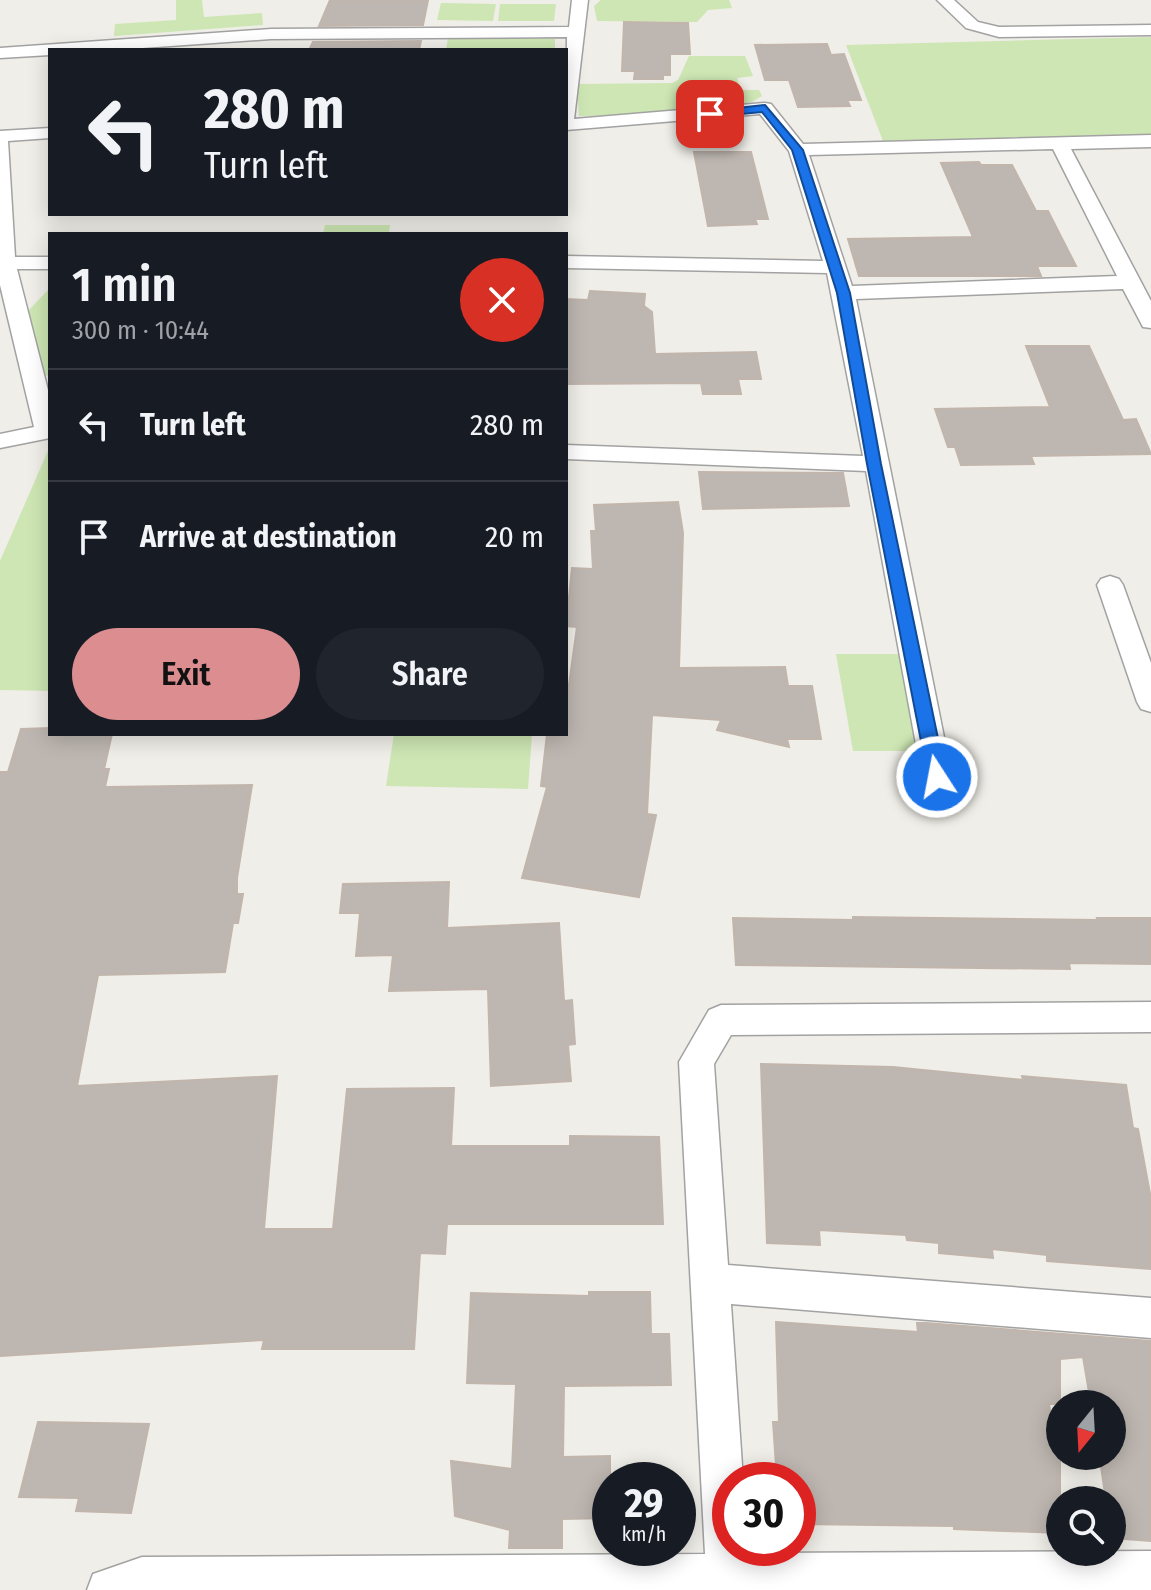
<!DOCTYPE html>
<meta charset="utf-8">
<style>
body{margin:0;font-family:"Fira Sans Condensed",sans-serif;background:#20242c;color:#f1f3f6;height:100vh;display:flex;flex-direction:column;font-size:30px;white-space:nowrap}
*{box-sizing:border-box;margin:0}
p{font-size:26px;color:#9ea1a6}
.icon{flex:none;width:44px;height:44px;fill:none;stroke:currentColor;stroke-width:2;stroke-linecap:round;stroke-linejoin:round}
.map{position:relative;flex:1;overflow:hidden}
.details{position:absolute;left:48px;top:232px;width:520px;height:504px;display:flex;flex-direction:column;background:#171b24;border-radius:0px;box-shadow:0 4px 20px #0003}
.details>*{flex:none}
.top-card{position:absolute;left:48px;top:48px;width:520px;height:168px;border-radius:0px;box-shadow:0 4px 20px #0003;background:#171b24;color:#f1f3f6;overflow:hidden}
.needle{width:52px;rotate:198deg}
.fabs{position:absolute;left:1046px;top:1390px;display:grid;gap:16px}
.fabs a{display:grid;place-items:center;width:80px;height:80px;border-radius:50%;background:#171b24;box-shadow:0 4px 20px #0003;font-size:40px}
.speed{position:absolute;left:592px;top:1462px;display:flex;gap:16px;font-size:40px;font-weight:700;text-align:center}
.speed>*{display:grid;place-content:center;width:104px;height:104px;border-radius:50%;background:#171b24;box-shadow:0 4px 20px #0003;line-height:1}
.speed small{font-size:20px;font-weight:400}
.speed .limit{border:12px solid #d22;background:#fff;color:#111}
.pin{position:absolute;display:grid;place-items:center;width:68px;height:68px;color:#fff;margin:-34px;border-radius:16px;box-shadow:0 4px 12px #0006}
.me{position:absolute;width:88px;margin:-44px;rotate:349deg;stroke-linejoin:round;filter:drop-shadow(0 0 6px #0008)}
.turn{display:flex;align-items:center;gap:28px;height:168px;padding:0 24px;font-size:36px}
.turn .icon{width:104px;height:104px;stroke-width:2.5}
.turn b{display:block;font-size:56px;line-height:68px}
.round{display:grid;place-items:center;flex:none;width:84px;height:84px;border-radius:42px;background:#20242c}
.overview{display:flex;align-items:center;justify-content:space-between;height:136px;padding:0 24px}
h1{font-size:48px;font-weight:600;line-height:60px}
.button{display:flex;gap:16px;margin-top:auto;padding:16px 24px}
.button a{flex:1;height:92px;border-radius:48px;background:#db8d90;color:#111;font-size:32px;font-weight:600;line-height:92px;text-align:center}
.button a+a{background:#20242c;color:#f1f3f6}
ul{padding:0;list-style:none}
li{display:flex;align-items:center;gap:24px;height:112px;padding:0 24px;border-top:2px solid #363941}
li div{flex:1}
li b{display:block;font-size:30px}
li em{font-style:normal}
.map>svg:first-child{display:block}
.grass{fill:#cde6b3}
.building{fill:#beb7b1;stroke:#c1b5ac;stroke-width:2}
.lines{fill:none;stroke-linecap:round;stroke-linejoin:round}
.street-casing{stroke:#a2a2a2;stroke-width:3}
.street{fill:#fff;fill-rule:evenodd}
.route{fill:#1a73e8;stroke:#114b97;stroke-width:2}
</style>
<div class="map">
<svg width="1151" height="1590" viewBox="0 0 1151 1590">
<rect width="100%" height="100%" fill="#f0eee8"/>
<g class="grass">
<polygon points="176,0 202,0 204,17 262,13 263,25 114,36 115,24 176,20"/>
<polygon points="601,0 729,0 732,8 708,10 697,22 597,21 594,6"/>
<polygon points="441,3 496,4 493,21 437,20"/>
<polygon points="500,4 556,4 554,21 498,21"/>
<polygon points="1151,37 1151,134 883,141 846,45"/>
<polygon points="448,38 555,39 555,50 446,50"/>
<polygon points="689,56 745,56 753,76 737,78 741,90 759,90 762,96 752,102 670,115 579,116 577,84 672,83 678,80"/>
<polygon points="325,225 390,225 389,234 323,234"/>
<polygon points="50,288 50,376 41,375 27,312"/>
<polygon points="50,446 50,691 0,690 0,561"/>
<polygon points="836,654 899,654 920,751 853,751"/>
<polygon points="394,734 532,734 528,789 386,786"/>
</g>
<g class="building">
<polygon points="330,0 428,0 423,25 319,26"/>
<polygon points="624,22 688,23 690,54 670,54 670,75 663,75 663,79 634,79 635,71 622,71"/>
<polygon points="421,41 419,50 309,50 313,42"/>
<polygon points="827,44 831,55 844,54 861,100 847,100 850,106 798,107 789,80 765,80 755,45"/>
<polygon points="694,152 751,152 768,219 755,219 757,224 708,226"/>
<polygon points="979,162 981,165 1012,165 1036,211 1048,211 1076,266 1037,266 1041,276 859,276 848,239 973,237 941,163"/>
<polygon points="590,291 645,294 644,306 652,312 655,354 756,352 761,379 738,379 741,394 703,394 701,383 566,384 566,299 588,300"/>
<polygon points="1026,346 1089,346 1123,420 1136,419 1151,454 1031,456 1034,464 961,465 955,447 948,447 935,409 1050,407"/>
<polygon points="699,472 843,473 849,506 703,509"/>
<polygon points="678,502 683,533 679,668 785,667 788,686 812,686 821,739 787,739 789,747 717,730 721,720 652,715 647,814 656,815 639,897 522,878 547,787 541,786 547,734 566,734 566,706 577,627 566,626 572,568 593,569 591,531 596,531 594,505"/>
<polygon points="50,728 50,734 112,734 104,769 109,769 105,787 252,785 237,878 237,894 243,894 238,923 233,923 225,972 98,975 77,1086 277,1076 264,1229 333,1229 347,1089 454,1088 451,1146 570,1146 570,1136 659,1137 663,1224 447,1224 445,1254 420,1253 414,1349 262,1349 264,1340 0,1356 0,772 8,772 21,729"/>
<polygon points="449,882 447,928 559,923 564,1001 572,1000 575,1044 568,1045 571,1081 491,1086 488,989 389,991 393,955 356,956 360,913 340,913 343,884"/>
<polygon points="853,917 1098,920 1097,918 1151,918 1151,964 1069,963 1070,969 736,965 733,918 853,920"/>
<polygon points="761,1064 893,1067 1023,1080 1022,1076 1126,1085 1133,1128 1138,1129 1151,1199 1151,1269 1047,1261 1047,1255 992,1249 993,1258 939,1253 939,1243 907,1240 906,1235 819,1230 820,1245 767,1243"/>
<polygon points="589,1292 650,1292 651,1334 669,1334 671,1385 564,1386 563,1457 610,1456 610,1518 562,1519 562,1548 509,1548 510,1530 455,1516 451,1461 512,1469 516,1384 467,1383 471,1293 589,1296"/>
<polygon points="776,1322 918,1332 917,1323 926,1323 1151,1341 1151,1541 1113,1538 1112,1500 1106,1500 1100,1460 1112,1461 1112,1404 1091,1404 1083,1357 1060,1359 1060,1404 1049,1404 1057,1456 1060,1457 1060,1533 954,1529 954,1526 798,1524 798,1480 777,1480 773,1422 779,1422"/>
<polygon points="38,1422 149,1424 131,1513 76,1511 79,1498 19,1497"/>
</g>
<g class="lines">
<g class="street-casing">
<g id="street">
<path d="M572,0H588L574,119L765,103L771,104L803,144L1151,135V147L1071,149L1151,301V328L1143,327L1123,289L856,299L952,777L947,785L937,788L927,785L922,777L866,471L566,459V445L863,456L827,273L566,268V256L823,261L789,151L760,114L566,130L567,37L271,39L114,50H50V55L0,58V48L271,29L569,27ZM1053,149L1117,276L852,286L809,155Z"/>
<polygon points="937,0 954,0 978,22 999,27 1151,25 1151,35 999,37 966,28"/>
<polygon points="50,128 50,138 8,141 15,257 50,257 50,269 17,269 50,398 50,438 0,448 0,434 34,427 0,285 0,131"/>
<polygon points="1110,576 1119,579 1123,585 1151,663 1151,712 1141,709 1137,702 1097,585 1101,579"/>
<polygon points="1151,1002 1151,1032 731,1035 714,1064 728,1265 1151,1298 1151,1338 731,1304 743,1480 730,1480 730,1548 748,1548 748,1553 1151,1551 1151,1590 87,1590 93,1574 142,1557 705,1554 679,1062 709,1010 721,1005"/>
</g>
</g>
<use href="#street" class="street"/>
</g>
<polygon class="route" points="765,105 803,150 850,293 881,464 946,777 937,784 928,777 867,464 837,293 792,150 762,112 710,117 704,114 710,111"/>
</svg>
<div class="fabs">
<a><svg class="needle" viewBox="-14 -14 28 28"><path d="M0-13l5 13h-10z" fill="#e53935"/><path d="M0 13l5-13h-10z" fill="#9ea1a6"/></svg></a>
<a><svg class="icon" aria-label="search" viewBox="0 0 24 24"><circle cx="10" cy="10" r="6"/><path d="M15 15l6 6"/></svg></a>
</div>
<div class="speed"><div>29<small>km/h</small></div><div class="limit">30</div></div>
<div class="pin" style="left:710px;top:114px;background:#d93025"><svg class="icon" aria-label="arrive" viewBox="0 0 24 24"><path d="M6 21V4h12l-3 4 3 4H6"/></svg></div>
<svg class="me" style="left:937px;top:777px" viewBox="-20 -20 40 40"><circle r="17" fill="#1a73e8" stroke="#fff" stroke-width="3"/><path d="M0-11L8 9 0 5-8 9z" fill="#fff"/></svg>
<div class="top-card">
<div class="turn"><svg class="icon" aria-label="left" viewBox="0 0 24 24"><path d="M17 20v-9H6M10 6l-5 5 5 5"/></svg><div><b>280 m</b>Turn left</div></div>
</div>
<section class="details">
<div class="overview"><div><h1>1 min</h1><p>300 m · 10:44</p></div><a class="round" style="background:#d93025;color:#fff"><svg class="icon" aria-label="close" viewBox="0 0 24 24"><path d="M6 6l12 12M18 6L6 18"/></svg></a></div>
<ul>
<li><svg class="icon" aria-label="left" viewBox="0 0 24 24"><path d="M17 20v-9H6M10 6l-5 5 5 5"/></svg><div><b>Turn left</b></div><em>280 m</em></li>
<li><svg class="icon" aria-label="arrive" viewBox="0 0 24 24"><path d="M6 21V4h12l-3 4 3 4H6"/></svg><div><b>Arrive at destination</b></div><em>20 m</em></li>
</ul>
<div class="button"><a>Exit</a><a>Share</a></div>
</section>
</div>
